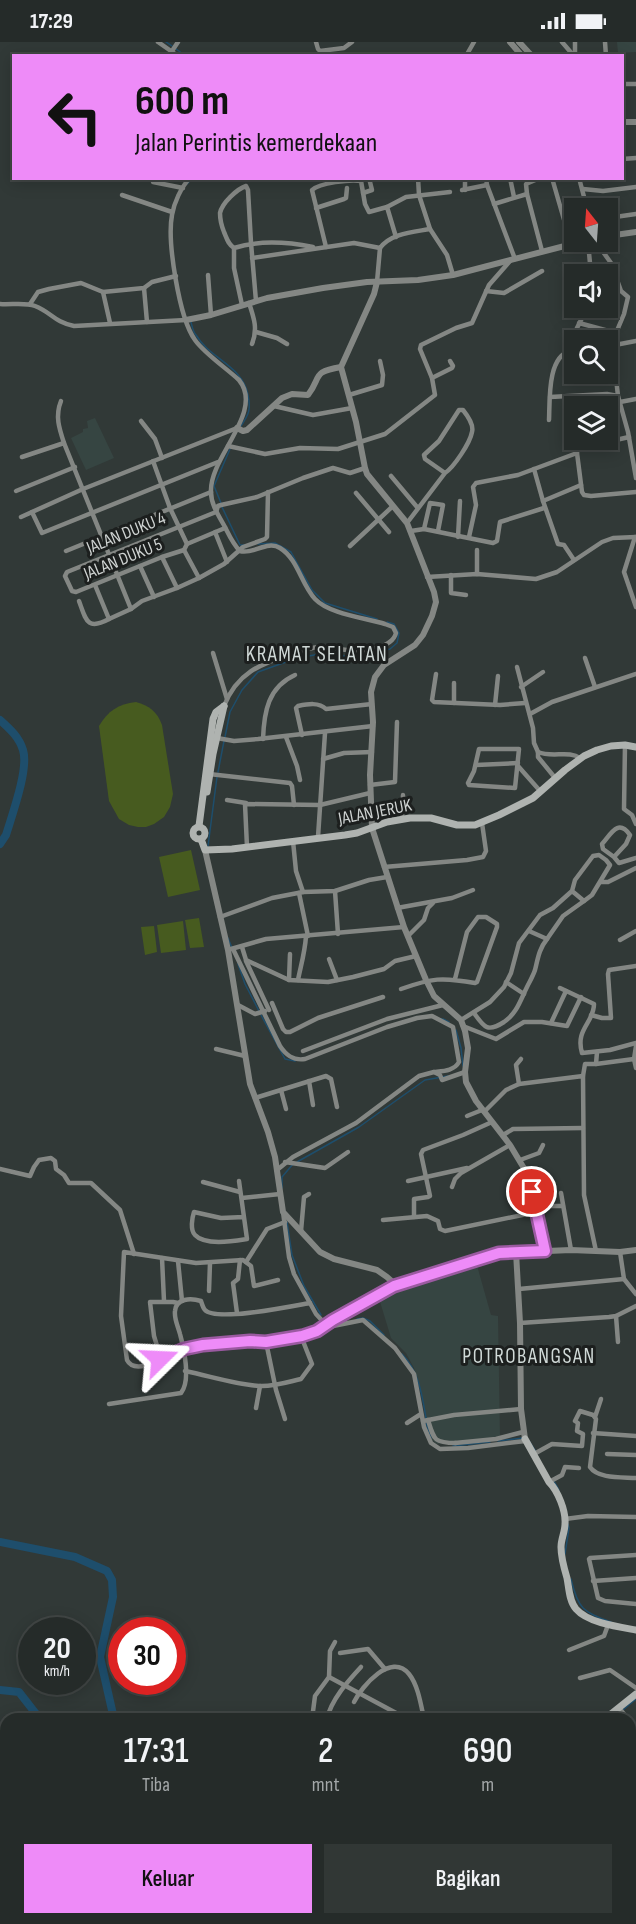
<!DOCTYPE html>
<html lang="id">
<style>
body{margin:0;font-family:"Sofia Sans Condensed",sans-serif;background:#313735;color:#f1f3f6;height:100vh;display:flex;flex-direction:column;font-size:22px;white-space:nowrap}
*{box-sizing:border-box;margin:0}
p{font-size:20px;color:#a3a7a8}
.icon{flex:none;width:33px;height:33px;fill:none;stroke:currentColor;stroke-width:2;stroke-linecap:round;stroke-linejoin:round}
.map{position:relative;flex:1;overflow:hidden}
.details{position:absolute;left:0px;top:1671px;width:636px;height:212px;display:flex;flex-direction:column;background:#252b29;border-radius:18px 18px 0 0;box-shadow:0 3px 15px #0003,0 0 0 2px #424746}
.details>*{flex:none}
.guide{position:absolute;left:12px;top:12px;width:612px;height:126px;border-radius:0px;box-shadow:0 3px 15px #0003,0 0 0 2px #424746;background:#ee8bf8;color:#111;overflow:hidden}
.needle{width:39px;rotate:343deg}
.fabs{position:absolute;left:564px;top:156px;display:grid;gap:12px}
.fabs a{display:grid;place-items:center;width:54px;height:54px;border-radius:0px;background:#252b29;box-shadow:0 3px 15px #0003,0 0 0 2px #424746;font-size:30px}
.speed{position:absolute;left:18px;top:1575px;display:flex;gap:12px;font-size:30px;font-weight:700;text-align:center}
.speed>*{display:grid;place-content:center;width:78px;height:78px;border-radius:50%;background:#252b29;box-shadow:0 3px 15px #0003,0 0 0 2px #424746;line-height:1}
.speed small{font-size:15px;font-weight:400}
.speed .limit{border:9px solid #d22;background:#fff;color:#111}
.pin{position:absolute;display:grid;place-items:center;width:51px;height:51px;color:#fff;margin:-26px;border:3px solid #fff;border-radius:50%;box-shadow:0 2px 6px #0007}
.me{position:absolute;width:66px;margin:-33px;rotate:69deg;stroke-linejoin:round;filter:drop-shadow(0 0 4px #0008)}
.turn{display:flex;align-items:center;gap:21px;height:126px;padding:0 24px;font-size:27px}
.turn .icon{width:78px;height:78px;stroke-width:2.5}
.turn b{display:block;font-size:42px;line-height:51px}
.eta{display:flex;justify-content:space-evenly;align-items:center;height:102px;text-align:center}
.eta b{font-size:36px;font-weight:600;line-height:42px}
.cta{display:flex;gap:12px;margin-top:auto;padding:12px 24px}
.cta a{flex:1;height:69px;border-radius:0px;background:#ee8bf8;color:#111;font-size:24px;font-weight:600;line-height:69px;text-align:center}
.cta a+a{background:#313735;color:#f1f3f6}
.status{display:flex;justify-content:space-between;align-items:center;height:42px;padding:0 30px;background:#252b29;direction:ltr}
.status svg{height:16px;fill:currentColor}
.map>svg:first-child{display:block}
.built{fill:#364542}
.garden{fill:#475b1f}
.lines{fill:none;stroke-linecap:round;stroke-linejoin:round}
.stream{stroke:#1e4e6c;stroke-width:1.5}
.river{stroke:#1e4e6c;stroke-width:8}
.minor{stroke:#848784;stroke-width:4.5}
.tertiary{stroke:#848784;stroke-width:6}
.secondary{stroke:#afb3b0;stroke-width:7}
.route-casing{stroke:#9b5aa1;stroke-width:15}
.route{stroke:#ee8bf8;stroke-width:10}
.labels{text-anchor:middle;dominant-baseline:central;stroke-width:6;stroke-linejoin:round;paint-order:stroke}
.street-label{font-size:18px;fill:#cfd3d2;stroke:#1c1f1e}
.quarter-label{font-size:21px;letter-spacing:1.5px;fill:#d0d9d7;stroke:#1c1f1e}
</style>
<div class="status"><b>17:29</b><svg viewBox="0 0 49 12"><path d="M0 12V9h3v3zM5 12V6h3v6zM10 12V3h3v9zM15 12V0h3v12zM26 1h20v11H26zM47 4h2v5h-2z"/></svg></div>
<div class="map">
<svg width="636" height="1882" viewBox="0 0 636 1882">
<rect width="100%" height="100%" fill="#313937"/>
<g class="built">
<polygon points="617,0 636,0 636,10 618,11"/>
<polygon points="95,376 114,416 86,428 71,396 83,390 83,387 88,386 87,379"/>
<polygon points="476,1220 491,1273 498,1274 500,1396 437,1402 430,1397 426,1385 423,1358 414,1326 406,1311 391,1296 378,1253"/>
</g>
<g class="garden">
<path d="M136,660C149,664 157,669 162,683L173,752L170,765L164,775L154,782L146,785H138L129,783L119,777L109,759L99,684C108,669 118,662 136,660Z"/>
<polygon points="191,808 200,848 168,855 159,815"/>
<polygon points="199,876 204,905 190,906 185,878"/>
<polygon points="183,879 186,908 161,911 157,883"/>
<polygon points="154,884 157,910 145,913 141,885"/>
</g>
<g class="lines">
<g class="stream">
<polyline points="166,0 172,4"/>
<polyline points="176,7 186,14"/>
<polyline points="187,142 193,136"/>
<path d="M191,280C192,284 193,290 196,293C210,317 243,324 248,353C251,368 249,372 241,384"/>
<polyline points="221,461 214,444 230,407"/>
<polyline points="222,465 240,503 245,503"/>
<polyline points="258,502 275,501 291,510 312,548 325,561 377,577"/>
<polyline points="225,695 230,670 242,648 258,630 297,616 326,611 355,616 390,607 397,601 399,591 394,582 387,580"/>
<polyline points="218,730 224,699"/>
<polyline points="208,804 217,735"/>
<polyline points="228,896 232,906"/>
<polyline points="238,922 245,942 259,969"/>
<polyline points="261,973 285,1017 295,1019"/>
<polyline points="440,977 443,977 449,980"/>
<polyline points="456,988 461,1006 463,1024"/>
<polyline points="297,1120 359,1085 425,1038 448,1034"/>
<polyline points="282,1146 282,1135 293,1122"/>
<polyline points="287,1180 292,1213 304,1244 321,1273"/>
<polyline points="357,1277 363,1276 370,1279 384,1293"/>
<path d="M402,1312C419,1329 422,1353 426,1376"/>
<polyline points="426,1381 431,1396"/>
<polyline points="498,1399 523,1396"/>
<polyline points="529,1399 536,1410"/>
<polyline points="453,1404 490,1400"/>
<polyline points="554,1439 559,1448"/>
<polyline points="565,1512 569,1486 568,1482"/>
<path d="M571,1537C578,1567 583,1570 611,1580"/>
<polyline points="612,1677 636,1657"/>
<polyline points="554,1882 556,1876"/>
</g>
<g class="river">
<path d="M0,678C10,687 19,695 23,708C29,727 12,773 6,793L0,802"/>
<polyline points="0,1500 75,1515 107,1529 112,1538 113,1555 100,1615 114,1677"/>
<polyline points="0,1648 19,1650 40,1677"/>
<polyline points="158,1876 158,1882"/>
</g>
<g class="minor">
<polyline points="158,0 178,14"/>
<polyline points="316,0 318,7 320,9 344,6 352,0"/>
<polyline points="562,0 574,14"/>
<polyline points="575,0 575,14"/>
<polyline points="605,0 606,14"/>
<polyline points="172,9 178,0"/>
<polyline points="466,14 474,0"/>
<polyline points="622,42 636,42"/>
<polyline points="622,117 636,116"/>
<path d="M190,136C181,145 174,161 172,173C167,199 179,276 195,298C204,311 226,326 239,338C265,370 209,415 211,450C211,463 219,474 225,485C229,493 233,502 240,509C253,513 267,498 280,506C298,517 301,542 315,557C329,572 366,576 385,582L393,585L396,591C392,607 361,610 347,608C337,607 328,604 319,605C309,606 300,609 291,612C260,622 237,631 224,664"/>
<polyline points="418,136 419,153 430,187 447,213 453,233"/>
<polyline points="430,136 447,136"/>
<polyline points="465,136 465,148"/>
<polyline points="486,136 487,143 515,217"/>
<polyline points="510,136 514,155"/>
<polyline points="552,136 571,202"/>
<polyline points="579,136 587,166"/>
<polyline points="153,140 183,146"/>
<polyline points="583,147 603,149 636,145"/>
<polyline points="462,148 487,143"/>
<polyline points="363,151 372,148 369,136"/>
<polyline points="527,152 526,142 540,136"/>
<polyline points="122,153 172,170"/>
<polyline points="494,162 527,152 542,209"/>
<polyline points="387,165 406,155 450,150"/>
<polyline points="316,166 344,157 346,156 347,146"/>
<polyline points="608,176 636,172"/>
<polyline points="588,200 591,232"/>
<polyline points="596,200 611,221 621,249 628,255 624,272 616,291 614,318 618,354 628,390 636,436"/>
<path d="M326,205L312,148C319,141 351,137 361,139L365,162L369,170L387,165L396,195"/>
<path d="M234,206C228,202 227,197 224,190C222,185 220,177 220,171C222,161 237,147 246,144L248,148L251,201L256,259"/>
<path d="M252,216L354,201L380,206C391,191 414,190 430,187"/>
<polyline points="208,233 211,273"/>
<polyline points="377,240 380,206"/>
<polyline points="144,246 147,280"/>
<polyline points="486,249 504,251 542,229"/>
<polyline points="103,250 110,281"/>
<path d="M249,261C254,276 258,287 252,302"/>
<path d="M0,262C11,263 25,260 35,264C51,270 54,280 74,284L186,278"/>
<polyline points="30,262 38,250 49,247 81,241 103,250 144,246 152,240 176,234"/>
<path d="M242,263L234,226V206C259,198 288,200 313,205"/>
<polyline points="579,281 616,291"/>
<polyline points="256,290 277,296 287,302"/>
<polyline points="615,303 636,299"/>
<polyline points="432,336 452,326 453,324 450,319"/>
<polyline points="349,353 382,343 383,333 380,319"/>
<polyline points="550,355 607,352 618,354"/>
<path d="M61,359C55,374 59,386 64,401"/>
<polyline points="620,360 636,357"/>
<polyline points="274,364 313,373 352,366"/>
<polyline points="577,364 578,355"/>
<path d="M549,378C550,359 547,315 570,309L577,286L587,266"/>
<polyline points="141,379 155,397 162,416"/>
<polyline points="577,398 577,407"/>
<polyline points="228,404 265,412 300,406 338,407 385,392 435,353 432,336 420,307 421,303 456,286 472,281 489,243 510,219"/>
<polyline points="577,411 582,450 584,453 591,454 636,450"/>
<polyline points="22,415 64,401 131,567"/>
<polyline points="153,419 170,466 187,502 184,508 199,536"/>
<polyline points="534,427 543,459"/>
<polyline points="391,434 417,465"/>
<polyline points="16,449 75,425"/>
<polyline points="356,451 389,490"/>
<polyline points="32,470 42,491 218,420"/>
<polyline points="21,475 83,447 237,386"/>
<path d="M407,481L445,431C454,425 470,401 472,390C474,383 467,373 463,368H459L439,399L424,413L425,417L445,431"/>
<polyline points="424,487 493,501 497,499 500,480 544,466"/>
<polyline points="411,489 424,487 430,461 443,463 438,489"/>
<polyline points="215,490 227,520"/>
<polyline points="458,495 460,459"/>
<polyline points="469,495 476,463 473,445 476,441 518,433 577,411 577,407 629,395"/>
<polyline points="635,495 624,530 636,565"/>
<polyline points="187,502 225,486"/>
<polyline points="350,504 393,464"/>
<polyline points="184,508 162,515 76,550 72,549 65,534 67,530 216,470 218,464 221,463 257,455 303,436 333,426 350,431 365,426"/>
<polyline points="477,508 477,532"/>
<polyline points="66,509 211,450"/>
<polyline points="162,515 177,546"/>
<polyline points="574,518 564,503 558,502 543,459 581,443"/>
<polyline points="140,524 154,555"/>
<polyline points="451,533 451,551 466,553"/>
<polyline points="427,535 477,532 536,537 557,530 602,500 613,496 636,495"/>
<polyline points="95,543 109,577 131,567 142,559 177,546 199,536 224,522 243,505 265,497 267,495 268,450"/>
<path d="M79,559C86,578 87,589 109,577"/>
<polyline points="213,611 227,657"/>
<polyline points="585,616 595,645"/>
<path d="M517,625L533,686L534,701L538,710C552,716 569,708 580,716"/>
<polyline points="436,632 432,658 434,660 500,663 525,661"/>
<polyline points="521,645 543,630"/>
<polyline points="454,661 454,641"/>
<polyline points="495,663 498,634"/>
<polyline points="530,672 552,660 636,632"/>
<path d="M302,693L296,666L298,664C308,662 319,660 326,667L372,662"/>
<polyline points="286,695 297,724 300,738"/>
<polyline points="217,696 234,699 258,697 373,684"/>
<path d="M263,697C264,670 268,645 295,633"/>
<polyline points="625,703 624,767 632,773 636,782"/>
<polygon points="479,707 519,707 515,746 469,743 468,741 474,729"/>
<polyline points="538,710 538,715 556,737"/>
<polyline points="323,717 344,711 372,710"/>
<polyline points="476,723 518,721"/>
<polyline points="518,724 541,750"/>
<polyline points="209,732 290,741 292,744 294,763"/>
<polyline points="370,743 395,740 397,680"/>
<polyline points="227,758 246,761"/>
<polyline points="402,777 403,753"/>
<polyline points="318,795 325,691"/>
<polyline points="293,799 296,829 303,850"/>
<polyline points="247,805 245,762 320,763 370,751"/>
<path d="M614,815L626,802L630,793C618,776 611,792 602,802L603,807L614,815L619,821L636,816"/>
<polyline points="384,825 467,818 483,815 486,809 482,781"/>
<polyline points="601,840 608,840 636,826"/>
<polyline points="335,849 338,892"/>
<polyline points="299,851 308,894"/>
<polyline points="397,866 452,856 473,848"/>
<polyline points="220,875 272,856 303,850 335,849 369,838 387,835"/>
<polyline points="408,894 424,878 428,866 433,861"/>
<polyline points="547,897 563,874 584,859"/>
<polyline points="620,898 636,889"/>
<polyline points="242,905 246,918 289,938 328,940 353,935 384,927 395,919 416,914"/>
<polyline points="231,907 266,897 404,885"/>
<path d="M233,907L280,1004C286,1013 293,1019 305,1017L387,985L417,976L432,974L453,985L459,1020C454,1029 443,1029 434,1030"/>
<polyline points="329,917 337,938"/>
<polyline points="246,919 269,968"/>
<polyline points="289,938 290,912"/>
<path d="M298,938C301,923 305,910 306,894"/>
<polyline points="506,940 524,952"/>
<path d="M560,946L594,962C594,981 575,987 582,1011L610,1008L636,1001"/>
<path d="M401,947C432,936 442,935 475,941L477,940L497,885V882L486,875H478L467,890L455,937"/>
<polyline points="272,961 283,987 286,990 290,990 318,976 383,955"/>
<polyline points="238,963 255,972 265,969"/>
<path d="M474,971C484,985 487,991 504,980C517,971 520,959 527,945C530,939 533,934 535,928C538,916 539,907 547,897L529,889"/>
<polyline points="591,973 602,976 611,976 608,932 609,928 636,924"/>
<polyline points="461,978 490,960 504,945 511,931 519,901 540,873 553,866 572,849 575,838 593,814 599,813 606,818 610,823 592,853 584,859 572,849"/>
<polyline points="551,981 566,949"/>
<polyline points="463,984 496,997 524,980 542,980 567,984 581,955"/>
<polyline points="636,1004 634,1017 636,1026"/>
<polyline points="216,1007 245,1014"/>
<polyline points="303,1009 387,977 443,963"/>
<polyline points="596,1022 634,1017"/>
<polyline points="583,1034 585,1022 596,1022 597,1010"/>
<polyline points="309,1039 313,1063"/>
<polyline points="519,1042 516,1023 521,1017"/>
<polyline points="281,1048 286,1067"/>
<polyline points="255,1056 326,1034 331,1037 337,1065"/>
<polyline points="484,1070 506,1048 519,1042 583,1034 584,1153 596,1209"/>
<polyline points="467,1074 482,1068"/>
<polyline points="503,1093 513,1087 583,1086"/>
<polyline points="520,1118 539,1111 543,1103"/>
<polyline points="285,1120 325,1126 348,1110"/>
<polyline points="0,1127 30,1134 34,1125 39,1118 51,1116 55,1119 56,1127 64,1133 69,1141 91,1141 120,1168 134,1212"/>
<polyline points="277,1128 293,1115 356,1081 419,1034 434,1030 440,1033 442,1038 465,1030"/>
<path d="M239,1139L247,1197C234,1199 205,1204 195,1193C190,1188 192,1176 194,1170L221,1176L244,1175"/>
<polyline points="408,1139 467,1126"/>
<polyline points="203,1140 240,1150"/>
<polyline points="452,1145 455,1137 461,1131 510,1103"/>
<polyline points="561,1151 571,1208"/>
<polyline points="242,1156 280,1152"/>
<polyline points="536,1167 545,1164 563,1164"/>
<polyline points="283,1170 289,1215 294,1232 316,1272 328,1285 363,1278 395,1306 414,1332 424,1385 431,1401 440,1407 468,1406 525,1399"/>
<polyline points="414,1175 414,1157 428,1155 430,1154 421,1112 423,1108 463,1093 492,1080"/>
<polyline points="383,1178 427,1174 438,1179 440,1187 445,1189 537,1170"/>
<polyline points="301,1189 304,1155 309,1152"/>
<polyline points="620,1210 624,1237 636,1252"/>
<polyline points="162,1216 164,1259"/>
<polyline points="178,1219 182,1259"/>
<polyline points="246,1220 267,1187 285,1180"/>
<path d="M278,1238L254,1244L251,1224L243,1218L196,1221L124,1210L121,1274L127,1318C136,1336 171,1311 185,1307C227,1294 275,1307 316,1289C323,1286 329,1281 335,1277C354,1265 375,1252 396,1243"/>
<polyline points="519,1247 624,1237"/>
<polyline points="209,1249 210,1221"/>
<polyline points="237,1271 233,1241 238,1237 240,1218"/>
<polyline points="616,1274 618,1300"/>
<polyline points="520,1281 609,1275 616,1274 636,1264"/>
<polyline points="266,1300 276,1348 285,1377"/>
<polyline points="161,1317 154,1294 150,1260 173,1260 178,1261"/>
<polyline points="152,1323 154,1335"/>
<path d="M185,1329C210,1334 234,1342 259,1344C273,1345 288,1340 301,1337L312,1322L301,1294"/>
<path d="M109,1362L181,1351C191,1339 184,1306 180,1292C178,1284 174,1277 175,1269C176,1256 191,1256 201,1259C202,1262 203,1266 205,1268C216,1280 293,1264 310,1261"/>
<polyline points="256,1366 260,1344"/>
<polyline points="595,1375 601,1357"/>
<path d="M428,1378C434,1398 434,1401 456,1401"/>
<polyline points="423,1379 454,1373 521,1367"/>
<polyline points="407,1381 421,1372"/>
<polyline points="593,1391 636,1394"/>
<polyline points="455,1401 496,1397 523,1390"/>
<path d="M534,1412L552,1402L582,1404L583,1392L577,1389L578,1381L575,1379L580,1369L593,1373L596,1377L590,1425C598,1437 622,1435 636,1436"/>
<polyline points="607,1412 636,1413"/>
<polyline points="549,1440 562,1433 565,1425 579,1426"/>
<polyline points="565,1477 588,1474 636,1475"/>
<polyline points="636,1513 590,1516 589,1517 598,1556 605,1559 636,1562"/>
<polyline points="593,1539 636,1536"/>
<polyline points="569,1608 604,1594 608,1583"/>
<polyline points="340,1611 368,1607 385,1627"/>
<polyline points="329,1635 398,1672 412,1674 423,1673"/>
<polyline points="580,1636 610,1628 636,1646"/>
<path d="M354,1660C362,1644 391,1610 409,1632C418,1643 421,1663 424,1677"/>
<polyline points="619,1666 628,1677"/>
<polyline points="575,1676 598,1677"/>
<polyline points="312,1677 315,1654 329,1635 330,1609 335,1600"/>
<path d="M327,1677C331,1658 348,1639 361,1625"/>
<polyline points="630,1693 636,1692"/>
<polyline points="630,1731 636,1732"/>
<polyline points="632,1787 636,1809"/>
<polyline points="630,1835 636,1834"/>
<polyline points="250,1876 254,1882"/>
<polyline points="598,1876 598,1882"/>
<polyline points="304,1882 305,1880"/>
</g>
<g class="tertiary">
<polyline points="510,0 522,14"/>
<polyline points="519,0 532,14"/>
<polyline points="622,80 636,80"/>
<polyline points="608,194 636,190"/>
<polyline points="377,240 374,252 341,325 356,380 365,426 367,432 407,481 434,550 436,560 432,574 423,593 415,603 384,623 375,635 371,650 373,680 370,733 372,786 404,885 426,938 434,954 461,978 465,989 468,1006 465,1030 466,1040 476,1059 510,1103 528,1133 545,1209"/>
<polyline points="186,278 211,273 267,256 323,246 367,240 418,238 453,233 580,200"/>
<path d="M237,386L243,389L247,388L282,356L292,352L308,353C322,335 311,330 341,325"/>
<polyline points="205,808 228,908 250,1042 268,1090 275,1115 283,1170 320,1210 334,1217 377,1228 387,1235 396,1243 499,1211 571,1208 620,1210 636,1208"/>
<polyline points="516,1210 520,1281 521,1367 525,1397"/>
</g>
<g class="secondary">
<polyline points="207,750 213,712 224,664"/>
<polyline points="199,784 213,677 216,670 224,664"/>
<circle cx="199" cy="791" r="6"/>
<polyline points="201,797 205,808 232,807 345,793 357,791 387,780 410,776 431,776 457,783 475,783 499,773 533,756 565,728 584,714 597,708 611,704 625,703 636,705"/>
<path d="M525,1397L549,1440C558,1449 566,1469 565,1482C565,1490 561,1497 561,1505C561,1515 564,1526 567,1536C569,1546 569,1559 576,1567C588,1581 619,1585 636,1588"/>
<polyline points="602,1677 611,1672 636,1652"/>
<polyline points="545,1882 549,1876"/>
</g>
</g>
<g class="lines">
<g class="route-casing">
<polyline id="route" points="160,1317 184,1307 203,1303 250,1299 266,1300 302,1294 317,1289 333,1278 394,1244 499,1211 545,1209 532,1150"/>
</g>
<use href="#route" class="route"/>
</g>
<g class="labels">
<g class="street-label">
<text transform="translate(126 491) rotate(-22)">JALAN DUKU 4</text>
<text transform="translate(123 517) rotate(-22)">JALAN DUKU 5</text>
<text transform="translate(375 770) rotate(-11)">JALAN JERUK</text>
</g>
<g class="quarter-label">
<text x="317" y="612">KRAMAT SELATAN</text>
<text x="529" y="1314">POTROBANGSAN</text>
</g>
</g>
</svg>
<div class="fabs">
<a><svg class="needle" viewBox="-14 -14 28 28"><path d="M0-13l5 13h-10z" fill="#e53935"/><path d="M0 13l5-13h-10z" fill="#a3a7a8"/></svg></a>
<a><svg class="icon" aria-label="sound" viewBox="0 0 24 24"><path d="M4 9h4l5-4v14l-5-4H4zM17 9q2 3 0 6"/></svg></a>
<a><svg class="icon" aria-label="search" viewBox="0 0 24 24"><circle cx="10" cy="10" r="6"/><path d="M15 15l6 6"/></svg></a>
<a><svg class="icon" aria-label="layers" viewBox="0 0 24 24"><path d="M12 4l9 5-9 5-9-5zM3 14l9 5 9-5"/></svg></a>
</div>
<div class="speed"><div>20<small>km/h</small></div><div class="limit">30</div></div>
<div class="pin" style="left:532px;top:1150px;background:#d93025"><svg class="icon" aria-label="arrive" viewBox="0 0 24 24"><path d="M6 21V4h12l-3 4 3 4H6"/></svg></div>
<svg class="me" style="left:160px;top:1317px" viewBox="-20 -20 40 40"><path d="M0-17L14 15 0 8-14 15z" fill="#ee8bf8" stroke="#fff" stroke-width="4"/></svg>
<div class="guide">
<div class="turn"><svg class="icon" aria-label="left" viewBox="0 0 24 24"><path d="M17 20v-9H6M10 6l-5 5 5 5"/></svg><div><b>600 m</b>Jalan Perintis kemerdekaan</div></div>
</div>
<section class="details">
<div class="eta">
<div><b>17:31</b><p>Tiba</p></div>
<div><b>2</b><p>mnt</p></div>
<div><b>690</b><p>m</p></div>
</div>
<div class="cta"><a>Keluar</a><a>Bagikan</a></div>
</section>
</div>
